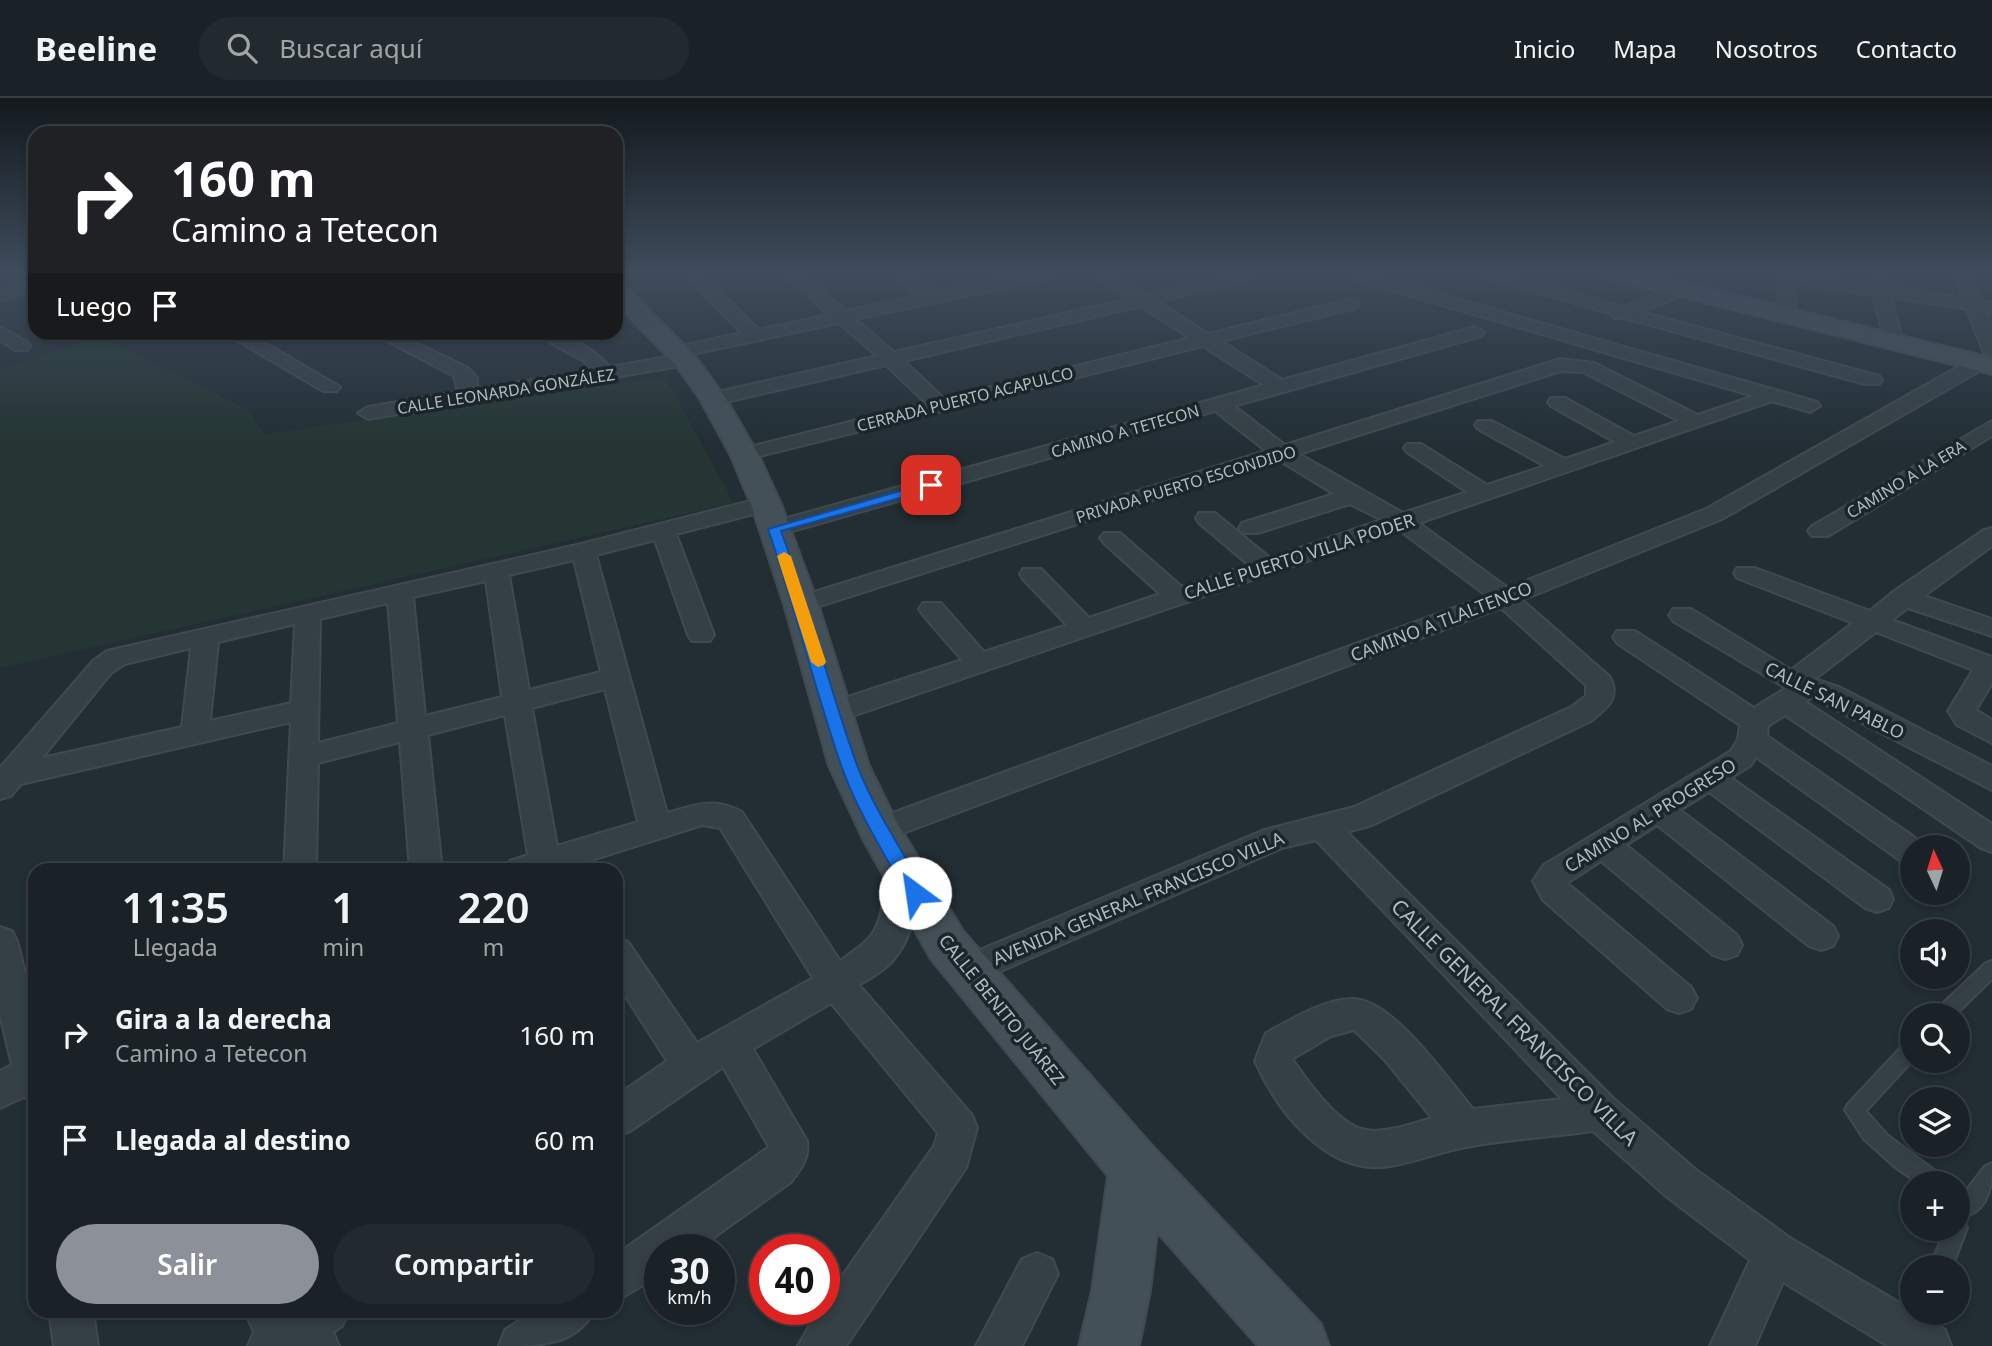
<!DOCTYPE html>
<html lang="es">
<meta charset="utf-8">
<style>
body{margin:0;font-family:"Noto Sans",sans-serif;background:#232a2f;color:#f1f3f6;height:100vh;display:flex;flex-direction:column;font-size:26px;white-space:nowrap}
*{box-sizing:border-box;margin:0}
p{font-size:23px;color:#9fa4a7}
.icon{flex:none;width:38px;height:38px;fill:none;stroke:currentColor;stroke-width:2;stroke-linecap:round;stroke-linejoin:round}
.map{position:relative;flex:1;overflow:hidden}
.side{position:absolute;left:28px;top:765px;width:595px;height:455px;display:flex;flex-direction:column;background:#1a2227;border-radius:21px;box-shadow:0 4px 10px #0003,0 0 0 2px #383f44}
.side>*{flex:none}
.hud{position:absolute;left:28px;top:28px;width:595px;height:214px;border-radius:21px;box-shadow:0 4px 10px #0003,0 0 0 2px #383f44;background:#202124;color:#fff;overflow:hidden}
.needle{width:46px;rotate:356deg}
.controls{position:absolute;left:1900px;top:737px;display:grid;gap:14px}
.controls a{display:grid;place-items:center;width:70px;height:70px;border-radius:50%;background:#1a2227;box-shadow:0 4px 10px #0003,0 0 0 2px #383f44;font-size:35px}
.speed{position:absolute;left:644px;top:1136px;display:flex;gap:14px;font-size:35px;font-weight:700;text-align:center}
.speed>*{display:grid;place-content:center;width:91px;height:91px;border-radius:50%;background:#1a2227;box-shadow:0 4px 10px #0003,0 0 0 2px #383f44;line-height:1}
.speed small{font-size:18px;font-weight:400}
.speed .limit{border:10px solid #d22;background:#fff;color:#111}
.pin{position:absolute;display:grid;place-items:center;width:60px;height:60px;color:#fff;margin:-30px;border-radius:14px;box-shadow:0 4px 10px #0006}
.me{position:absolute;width:77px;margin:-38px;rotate:329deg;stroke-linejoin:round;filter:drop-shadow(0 0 5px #0008)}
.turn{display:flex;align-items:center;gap:24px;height:147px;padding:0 28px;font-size:32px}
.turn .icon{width:91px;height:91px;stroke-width:2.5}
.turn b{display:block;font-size:49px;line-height:60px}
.then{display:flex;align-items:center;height:66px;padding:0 28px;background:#0003;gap:14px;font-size:26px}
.eta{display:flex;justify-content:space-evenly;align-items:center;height:119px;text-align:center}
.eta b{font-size:42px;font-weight:600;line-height:49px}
.button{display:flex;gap:14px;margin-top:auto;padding:14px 28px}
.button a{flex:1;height:80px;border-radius:42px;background:#8c9099;color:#fff;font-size:28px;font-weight:600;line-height:80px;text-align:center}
.button a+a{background:#232a2f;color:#f1f3f6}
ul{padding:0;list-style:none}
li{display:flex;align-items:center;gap:21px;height:105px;padding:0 28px}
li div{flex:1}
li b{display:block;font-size:26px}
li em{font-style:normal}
header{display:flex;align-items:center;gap:42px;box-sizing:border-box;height:98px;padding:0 35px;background:#1a2227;border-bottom:2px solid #383f44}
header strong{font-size:33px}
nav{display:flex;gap:38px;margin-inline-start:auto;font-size:24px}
.search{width:490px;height:63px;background:#232a2f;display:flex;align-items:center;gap:18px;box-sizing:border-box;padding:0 24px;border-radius:38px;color:#9fa4a7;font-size:26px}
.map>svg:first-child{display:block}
.green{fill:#243533}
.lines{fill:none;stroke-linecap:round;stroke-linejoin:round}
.lane-casing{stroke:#3f494f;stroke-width:4}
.street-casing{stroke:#3f494f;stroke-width:4}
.secondary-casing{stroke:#3f494f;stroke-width:4}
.lane{fill:#354045;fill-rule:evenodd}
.street{fill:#354045;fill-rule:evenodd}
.secondary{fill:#445058;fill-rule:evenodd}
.route{fill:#1a73e8;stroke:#114b97;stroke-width:2}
.slow{fill:#f59e0b}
.labels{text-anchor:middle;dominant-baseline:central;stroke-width:7;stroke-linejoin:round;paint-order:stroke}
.far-street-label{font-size:16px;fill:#b0bbc2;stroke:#1b252a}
.street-label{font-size:18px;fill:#b0bbc2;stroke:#1b252a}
.near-street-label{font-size:21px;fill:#b0bbc2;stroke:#1b252a}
</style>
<header>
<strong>Beeline</strong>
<div class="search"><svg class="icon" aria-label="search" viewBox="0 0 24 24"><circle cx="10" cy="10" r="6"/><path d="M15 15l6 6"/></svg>Buscar aquí</div>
<nav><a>Inicio</a><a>Mapa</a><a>Nosotros</a><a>Contacto</a></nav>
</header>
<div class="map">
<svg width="1992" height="1248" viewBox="0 0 1992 1248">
<rect width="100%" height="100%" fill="#222e34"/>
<polygon class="green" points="101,239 248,312 265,336 665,279 734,405 0,570 0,271"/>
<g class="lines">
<g class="lane-casing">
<g id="lane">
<polygon points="1992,863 1992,881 1955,917 1934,917 1937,911 1986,865"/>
<polygon points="1913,941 1913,962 1866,1013 1887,1037 1942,1078 1945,1085 1918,1085 1894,1068 1864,1041 1845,1012 1848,1006 1907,943"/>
<path d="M1992,1065C1992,1086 1990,1109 1967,1118L1960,1115V1101L1985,1068Z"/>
<polygon points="1958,1120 1964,1123 1967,1130 1952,1169 1930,1169 1946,1130 1958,1130"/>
</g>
</g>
<g class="street-casing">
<g id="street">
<path d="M680,173H698L759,232L829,217L780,173H798L846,213L919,198L887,173H906L936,194L1034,173H1067L1059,178L855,221L894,254L1129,201L1089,173H1109L1146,197L1249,173H1280L1158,204L1208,236L1350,201L1356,202L1359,206L1356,210L1221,243L1282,282L1475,229L1484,234L1481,238L1234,308L1285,347L1560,261L1594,265L1698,317L1754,298L1350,180L1348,177L1350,173L1362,174L1817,304L1820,308L1810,314L1772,303L1419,425L1508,490L1706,411L1972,261H1986L1988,265L1986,269L1722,421L1522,502L1609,578C1622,599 1607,610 1591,623L1372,727L1347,734L1614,1001L1695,1071L1790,1140L1945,1232L1951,1248H1888L1783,1184L1755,1248H1710L1750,1162L1667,1099L1593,1033C1551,1039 1508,1041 1466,1049C1438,1054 1411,1066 1383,1069C1324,1074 1276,1011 1255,963L1266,935C1291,922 1322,902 1351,901C1392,899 1448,982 1473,1011L1562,1001L1316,742L1282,750L978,883L966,888L954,883L949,873L954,863L1264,732L1354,709L1571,609L1586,598V587L1501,510L890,740L879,744L868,740L864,732L868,724L1487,498L1399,432L843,621L833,624L823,621L819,614L823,607L962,562L923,517L919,511L923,505H941L984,554L1067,527L1023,481L1020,476L1023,471H1041L1089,520L1160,496L1104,445L1100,440L1104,435H1120L1182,489L1249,467L1199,425L1196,420L1199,415H1215L1270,460L1382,422L1350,406L1258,435H1242L1239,430L1242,425L1334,396L1279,362L810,511H792L789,506L792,501L1266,353L1215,313L782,436L774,438L763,431L766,426L1264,287L1203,248L744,362L733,356L737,352L926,305L886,267L713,307L703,301L713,295L877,258L839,225L688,257L694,262L692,266L368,321L358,315L368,309L458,294L454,278L370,234H394L468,270L477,280V291L592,272L584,263L531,234C562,234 589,246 610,269L673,258L669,254L672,250L742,235ZM1141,208L1190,240L944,301L904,263ZM1561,273L1583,274L1679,323L1634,338L1565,300H1551L1548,304L1551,308L1615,344L1565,361L1492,323H1478L1475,327L1478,331L1545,368L1487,387L1421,346H1407L1404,350L1407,354L1467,394L1403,415L1299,356ZM1354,932L1384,961L1432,1020C1411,1026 1378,1039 1356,1029C1331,1017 1308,983 1292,961L1331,938Z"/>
<polygon points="1464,173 1492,173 1623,209 1674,188 1686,188 1686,196 1641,214 1879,278 1882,282 1879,286 1865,286 1625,220 1614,220 1612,216"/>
<polygon points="1776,173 1870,186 1869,180 1877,175 1883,177 1888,189 1963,200 1953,173 1969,173 1981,203 1992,205 1992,215 1986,214 1992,230 1992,258 1983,253 1967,211 1891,199 1903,244 1894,249 1885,244 1873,197 1793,184 1796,218 1793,222 1781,222"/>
<polygon points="35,182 35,192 0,202 0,192"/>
<polygon points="0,229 27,244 30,248 27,252 15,252 0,242"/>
<polygon points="223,234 246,234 340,289 337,293 323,293"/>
<polygon points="1992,323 1992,338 1828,438 1812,438 1808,433 1812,428"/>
<path d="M766,399L777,406L774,411L676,436L714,537L710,543H692L688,537L655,442L596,457L667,715C694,707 715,699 742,714L840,863C871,841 880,835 884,796C885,784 885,774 891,763L902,759L913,763C926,788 912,840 894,861C886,872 870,880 859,887L972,1017L977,1030L966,1070L846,1248H798L819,1211H824V1204L934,1048L938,1035L831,905L753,951L807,1043C809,1061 802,1070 791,1084L696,1152H660V1177L616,1203V1157L769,1049L723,969L630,1033L616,1038V998L667,963L616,883V840L628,844L697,945L813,880L720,730L702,727L576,767L578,772H505L510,763L528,757L505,617L428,637L442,772H410L400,644L318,665L316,772H284L291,624L21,686L11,698L0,701V670L93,563L107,553L581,446ZM574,462L601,574L529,592L509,477ZM486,483L502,599L425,618L413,499ZM388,505L398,625L318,645L320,521ZM295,526L291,605L210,623L218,544ZM191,550L182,629L42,660L111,575L125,566ZM605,591L638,724L557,748L532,610Z"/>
<polygon points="1992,430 1992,448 1924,498 1992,521 1992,538 1908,510 1892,522 1992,559 1992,585 1976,612 1992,622 1992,645 1957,627 1948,613 1973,572 1876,534 1815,581 1841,590 1992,668 1992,692 1821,604 1811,599 1806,604 1992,726 1992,754 1981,750 1785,617 1768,628 1767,638 1924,746 1926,749 1913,749 1913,767 1902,764 1756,659 1751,667 1731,680 1889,792 1893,801 1889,810 1877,814 1865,810 1709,694 1680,712 1833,828 1838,838 1833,848 1821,852 1809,848 1657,727 1626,747 1737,837 1742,847 1737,857 1725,861 1713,857 1601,763 1567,785 1691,889 1697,900 1691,911 1679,915 1667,911 1543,802 1533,783 1544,767 1731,653 1738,641 1740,627 1617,545 1613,539 1617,533 1635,533 1754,610 1786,590 1673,523 1669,517 1673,511 1691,511 1791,572 1853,525 1737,480 1734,475 1737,470 1755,470 1870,513 1893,494 1984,432"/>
<polygon points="0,829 12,833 17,843 35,913 35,1003 24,999 0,1010 0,973 12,967 0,916"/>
<polygon points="1037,1155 1052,1161 1058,1176 1022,1248 976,1248 1022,1161"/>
<polygon points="49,1213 93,1213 98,1248 54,1248"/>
<polygon points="245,1213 349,1213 342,1228 333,1234 339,1248 248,1248 254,1234"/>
<path d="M534,1213H594C576,1248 538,1248 499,1248L505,1232Z"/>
</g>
</g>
<g class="secondary-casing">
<g id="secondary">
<polygon points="1596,173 1636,173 1992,260 1992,276 1599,178"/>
<polygon points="616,185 624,187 694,257 726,301 758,356 781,406 818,506 869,668 897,725 963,833 1155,1051 1321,1226 1329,1248 1258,1248 1157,1134 1150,1193 1139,1248 1079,1248 1092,1193 1108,1078 931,861 864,743 829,668 784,506 751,406 730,356 700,301 676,267 616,205"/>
</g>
</g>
<use href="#lane" class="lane"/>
<use href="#street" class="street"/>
<use href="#secondary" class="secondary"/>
</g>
<linearGradient id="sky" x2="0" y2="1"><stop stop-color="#13191d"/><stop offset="0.5" stop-color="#3e4c5c"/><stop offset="1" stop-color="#3e4c5c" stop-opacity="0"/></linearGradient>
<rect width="1992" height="348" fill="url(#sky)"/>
<path class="route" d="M931,384L938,387L936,390L781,433C810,510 829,590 857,667C874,712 903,752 925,795L915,802L909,800C885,757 857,713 841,667C814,589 795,509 768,431Z"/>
<polygon class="slow" points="784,454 791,458 826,564 824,567 818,569 811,564 777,458"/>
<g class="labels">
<g class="far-street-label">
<text transform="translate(506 293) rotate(-9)">CALLE LEONARDA GONZÁLEZ</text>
<text transform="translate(965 301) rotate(-14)">CERRADA PUERTO ACAPULCO</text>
<text transform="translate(1125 333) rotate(-16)">CAMINO A TETECON</text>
<text transform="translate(1906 381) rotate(-31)">CAMINO A LA ERA</text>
<text transform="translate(1186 386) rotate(-17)">PRIVADA PUERTO ESCONDIDO</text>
</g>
<g class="street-label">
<text transform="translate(1299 458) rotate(-18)">CALLE PUERTO VILLA PODER</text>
<text transform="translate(1441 523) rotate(-21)">CAMINO A TLALTENCO</text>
<text transform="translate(1835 602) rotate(26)">CALLE SAN PABLO</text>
<text transform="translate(1650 717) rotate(-32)">CAMINO AL PROGRESO</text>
<text transform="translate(1138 800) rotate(-23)">AVENIDA GENERAL FRANCISCO VILLA</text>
<text transform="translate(1002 911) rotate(51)">CALLE BENITO JUÁREZ</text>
</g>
<g class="near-street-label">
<text transform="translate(1515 924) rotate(45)">CALLE GENERAL FRANCISCO VILLA</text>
</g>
</g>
</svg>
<div class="controls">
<a><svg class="needle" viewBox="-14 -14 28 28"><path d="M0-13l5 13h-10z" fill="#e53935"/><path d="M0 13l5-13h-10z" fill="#9fa4a7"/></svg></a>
<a><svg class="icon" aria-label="sound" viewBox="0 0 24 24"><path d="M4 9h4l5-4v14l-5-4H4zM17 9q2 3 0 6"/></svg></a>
<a><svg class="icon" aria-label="search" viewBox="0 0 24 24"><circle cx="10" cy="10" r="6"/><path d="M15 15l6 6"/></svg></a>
<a><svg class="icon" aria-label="layers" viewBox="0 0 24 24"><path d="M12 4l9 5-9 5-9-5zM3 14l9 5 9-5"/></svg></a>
<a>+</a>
<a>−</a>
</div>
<div class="speed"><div>30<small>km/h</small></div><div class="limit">40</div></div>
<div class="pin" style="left:931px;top:387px;background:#d93025"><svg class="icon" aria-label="arrive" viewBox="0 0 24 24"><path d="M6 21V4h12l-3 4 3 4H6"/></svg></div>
<svg class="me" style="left:915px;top:795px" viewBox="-20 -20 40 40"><circle r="19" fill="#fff"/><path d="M0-13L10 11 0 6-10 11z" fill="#1a73e8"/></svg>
<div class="hud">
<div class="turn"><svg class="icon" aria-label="right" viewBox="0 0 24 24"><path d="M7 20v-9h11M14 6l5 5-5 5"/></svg><div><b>160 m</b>Camino a Tetecon</div></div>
<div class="then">Luego<svg class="icon" aria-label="arrive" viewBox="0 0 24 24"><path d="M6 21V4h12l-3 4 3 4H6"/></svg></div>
</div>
<section class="side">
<div class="eta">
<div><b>11:35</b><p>Llegada</p></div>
<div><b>1</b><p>min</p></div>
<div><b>220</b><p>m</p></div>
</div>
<ul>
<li><svg class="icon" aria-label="right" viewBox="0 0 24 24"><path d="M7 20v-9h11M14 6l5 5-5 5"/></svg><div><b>Gira a la derecha</b><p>Camino a Tetecon</p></div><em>160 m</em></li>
<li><svg class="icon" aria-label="arrive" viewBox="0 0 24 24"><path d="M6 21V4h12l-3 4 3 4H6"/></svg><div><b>Llegada al destino</b></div><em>60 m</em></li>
</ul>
<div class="button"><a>Salir</a><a>Compartir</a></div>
</section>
</div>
